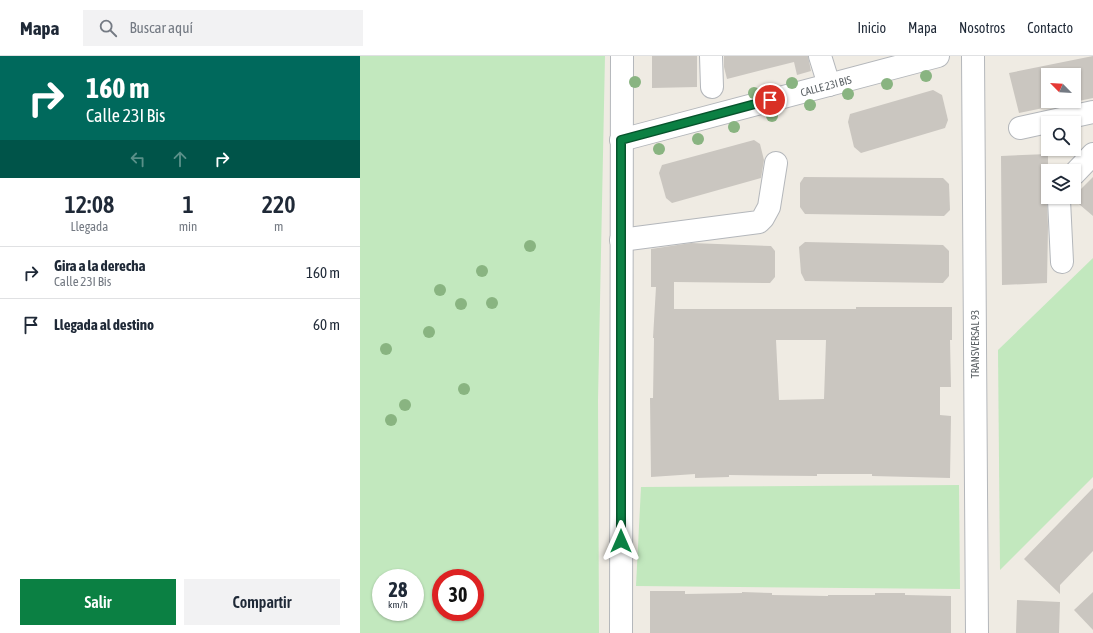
<!DOCTYPE html>
<html lang="es">
<meta charset="utf-8">
<style>
body{margin:0;font-family:"Asap Condensed",sans-serif;background:#f2f2f3;color:#1f2937;height:100vh;display:flex;flex-direction:column;font-size:15px;white-space:nowrap}
*{box-sizing:border-box;margin:0}
p{font-size:13px;color:#747a83}
.icon{flex:none;width:22px;height:22px;fill:none;stroke:currentColor;stroke-width:2;stroke-linecap:round;stroke-linejoin:round}
.map{position:relative;flex:1;overflow:hidden}
.drawer{display:flex;flex-direction:column;background:#fff;width:360px}
.drawer>*{flex:none}
.hud{background:#00695c;color:#fff;overflow:hidden}
.needle{width:26px;rotate:294deg}
.buttons{position:absolute;left:681px;top:12px;display:grid;gap:8px}
.buttons a{display:grid;place-items:center;width:40px;height:40px;border-radius:0px;background:#fff;box-shadow:0 1px 3px #0004;font-size:20px}
.speed{position:absolute;left:12px;top:513px;display:flex;gap:8px;font-size:20px;font-weight:700;text-align:center}
.speed>*{display:grid;place-content:center;width:52px;height:52px;border-radius:50%;background:#fff;box-shadow:0 1px 3px #0004;line-height:1}
.speed small{font-size:10px;font-weight:400}
.speed .limit{border:6px solid #d22;background:#fff;color:#111}
.pin{position:absolute;display:grid;place-items:center;width:34px;height:34px;color:#fff;margin:-17px;border:2px solid #fff;border-radius:50%;box-shadow:0 1px 4px #0007}
.me{position:absolute;width:44px;margin:-22px;rotate:0deg;stroke-linejoin:round;filter:drop-shadow(0 0 3px #0008)}
.turn{display:flex;align-items:center;gap:14px;height:84px;padding:0 20px;font-size:18px}
.turn .icon{width:52px;height:52px;stroke-width:2.5}
.turn b{display:block;font-size:28px;line-height:34px}
.lanes{display:flex;align-items:center;height:38px;padding:0 20px;background:#0003;justify-content:center;gap:20px;direction:ltr}
.lanes .off{opacity:.35}
.eta{display:flex;justify-content:space-evenly;align-items:center;height:68px;text-align:center}
.eta b{font-size:24px;font-weight:600;line-height:28px}
.primary-button{display:flex;gap:8px;margin-top:auto;padding:8px 20px}
.primary-button a{flex:1;height:46px;border-radius:0px;background:#0b8043;color:#fff;font-size:16px;font-weight:600;line-height:46px;text-align:center}
.primary-button a+a{background:#f2f2f3;color:#1f2937}
ul{padding:0;list-style:none}
li{display:flex;align-items:center;gap:12px;height:52px;padding:0 20px;border-top:1px solid #e0e1e3}
li div{flex:1}
li b{display:block;font-size:15px}
li em{font-style:normal}
header{display:flex;align-items:center;gap:24px;box-sizing:border-box;height:56px;padding:0 20px;background:#fff;border-bottom:1px solid #e0e1e3}
header strong{font-size:19px}
nav{display:flex;gap:22px;margin-inline-start:auto;font-size:14px}
.search{width:280px;height:36px;background:#f2f2f3;display:flex;align-items:center;gap:10px;box-sizing:border-box;padding:0 14px;border-radius:0px;color:#747a83;font-size:15px}
main{display:flex;flex:1;min-height:0}
.map>svg:first-child{display:block}
.green{fill:#c2e8be;fill-rule:evenodd}
.building{fill:#cac6c0;fill-rule:evenodd}
.lines{fill:none;stroke-linecap:round;stroke-linejoin:round}
.minor-casing{stroke:#b4b7bb;stroke-width:24}
.minor{stroke:#fff;stroke-width:22}
.tree{fill:#89b481}
.route-casing{stroke:#07532c;stroke-width:10}
.route{stroke:#0b8043;stroke-width:7}
.labels{text-anchor:middle;dominant-baseline:central;stroke-width:3;stroke-linejoin:round;paint-order:stroke}
.street-label{font-size:11px;fill:#5b6165;stroke:#fff}
</style>
<header>
<strong>Mapa</strong>
<div class="search"><svg class="icon" aria-label="search" viewBox="0 0 24 24"><circle cx="10" cy="10" r="6"/><path d="M15 15l6 6"/></svg>Buscar aquí</div>
<nav><a>Inicio</a><a>Mapa</a><a>Nosotros</a><a>Contacto</a></nav>
</header>
<main>
<section class="drawer">
<div class="hud">
<div class="turn"><svg class="icon" aria-label="right" viewBox="0 0 24 24"><path d="M7 20v-9h11M14 6l5 5-5 5"/></svg><div><b>160 m</b>Calle 23I Bis</div></div>
<div class="lanes"><svg class="icon off" aria-label="left" viewBox="0 0 24 24"><path d="M17 20v-9H6M10 6l-5 5 5 5"/></svg><svg class="icon off" aria-label="ahead" viewBox="0 0 24 24"><path d="M12 20V5M6 11l6-6 6 6"/></svg><svg class="icon" aria-label="right" viewBox="0 0 24 24"><path d="M7 20v-9h11M14 6l5 5-5 5"/></svg></div>
</div>
<div class="eta">
<div><b>12:08</b><p>Llegada</p></div>
<div><b>1</b><p>min</p></div>
<div><b>220</b><p>m</p></div>
</div>
<ul>
<li><svg class="icon" aria-label="right" viewBox="0 0 24 24"><path d="M7 20v-9h11M14 6l5 5-5 5"/></svg><div><b>Gira a la derecha</b><p>Calle 23I Bis</p></div><em>160 m</em></li>
<li><svg class="icon" aria-label="arrive" viewBox="0 0 24 24"><path d="M6 21V4h12l-3 4 3 4H6"/></svg><div><b>Llegada al destino</b></div><em>60 m</em></li>
</ul>
<div class="primary-button"><a>Salir</a><a>Compartir</a></div>
</section>
<div class="map">
<svg width="733" height="577" viewBox="0 0 733 577">
<rect width="100%" height="100%" fill="#efebe3"/>
<g class="green">
<path d="M0,0H245L238,344L239,577H0ZM21,522H55V556H21ZM81,522H115V556H81Z"/>
<polygon points="733,202 733,421 640,514 638,294"/>
<polygon points="599,429 600,533 276,530 281,431"/>
</g>
<g class="building">
<polygon points="292,0 337,0 337,31 292,32"/>
<polygon points="364,0 448,0 451,15 437,19 434,6 367,23 364,11"/>
<polygon points="733,0 733,42 714,46 714,19 688,19 688,51 659,57 649,17"/>
<polygon points="573,34 582,39 588,64 585,72 501,97 494,91 488,66 490,58"/>
<polygon points="394,84 400,88 404,104 401,122 312,147 306,142 299,117 302,109"/>
<polygon points="688,98 688,139 687,145 688,170 687,227 642,229 641,100"/>
<polygon points="444,121 583,122 589,128 590,154 584,160 445,158 440,151 440,127"/>
<polygon points="733,121 733,160 713,143 713,141"/>
<polygon points="445,186 583,189 589,195 589,220 583,227 445,225 441,217 439,191"/>
<path d="M331,187L411,190L415,195V221L410,227L314,226V253H496V251H592V284H590L591,331H580V359L591,360L590,422L512,420V418H457V420L369,419V421L335,422V418L291,421L290,342H293L294,282H293L296,231H291V193ZM416,284H466L464,343L419,344Z"/>
<polygon points="733,432 733,495 700,529 700,538 664,503"/>
<polygon points="290,535 325,535 325,538 382,537 382,536 412,537 412,539 468,540 468,539 515,539 515,537 545,537 545,539 591,540 591,577 290,577"/>
<polygon points="733,536 733,574 714,554"/>
<polygon points="657,544 700,546 699,577 656,577"/>
</g>
<g class="lines">
<g class="minor-casing">
<g id="minor">
<polyline points="351,0 352,31"/>
<polyline points="460,0 469,29"/>
<polyline points="613,0 617,577"/>
<polyline points="660,72 733,56"/>
<polyline points="261,84 578,0"/>
<polyline points="714,118 733,98"/>
<polyline points="701,141 699,144 702,206"/>
<polyline points="261,184 399,166 403,162 409,151 416,107"/>
<polyline points="261,577 262,0"/>
</g>
</g>
<use href="#minor" class="minor"/>
</g>
<g class="tree">
<circle cx="566" cy="20" r="6"/>
<circle cx="275" cy="26" r="6"/>
<circle cx="432" cy="27" r="6"/>
<circle cx="527" cy="28" r="6"/>
<circle cx="394" cy="37" r="6"/>
<circle cx="488" cy="38" r="6"/>
<circle cx="450" cy="49" r="6"/>
<circle cx="412" cy="60" r="6"/>
<circle cx="374" cy="71" r="6"/>
<circle cx="338" cy="83" r="6"/>
<circle cx="299" cy="93" r="6"/>
<circle cx="170" cy="190" r="6"/>
<circle cx="122" cy="215" r="6"/>
<circle cx="80" cy="234" r="6"/>
<circle cx="132" cy="247" r="6"/>
<circle cx="101" cy="248" r="6"/>
<circle cx="69" cy="276" r="6"/>
<circle cx="26" cy="293" r="6"/>
<circle cx="104" cy="333" r="6"/>
<circle cx="45" cy="349" r="6"/>
<circle cx="31" cy="364" r="6"/>
</g>
<g class="lines">
<g class="route-casing">
<polyline id="route" points="261,485 261,84 410,44"/>
</g>
<use href="#route" class="route"/>
</g>
<g class="labels">
<g class="street-label">
<text transform="translate(466 30) rotate(-15)">CALLE 23I BIS</text>
<text transform="translate(615 288) rotate(-90)">TRANSVERSAL 93</text>
</g>
</g>
</svg>
<div class="buttons">
<a><svg class="needle" viewBox="-14 -14 28 28"><path d="M0-13l5 13h-10z" fill="#e53935"/><path d="M0 13l5-13h-10z" fill="#747a83"/></svg></a>
<a><svg class="icon" aria-label="search" viewBox="0 0 24 24"><circle cx="10" cy="10" r="6"/><path d="M15 15l6 6"/></svg></a>
<a><svg class="icon" aria-label="layers" viewBox="0 0 24 24"><path d="M12 4l9 5-9 5-9-5zM3 14l9 5 9-5"/></svg></a>
</div>
<div class="speed"><div>28<small>km/h</small></div><div class="limit">30</div></div>
<div class="pin" style="left:410px;top:44px;background:#d93025"><svg class="icon" aria-label="arrive" viewBox="0 0 24 24"><path d="M6 21V4h12l-3 4 3 4H6"/></svg></div>
<svg class="me" style="left:261px;top:485px" viewBox="-20 -20 40 40"><path d="M0-17L14 15 0 8-14 15z" fill="#0b8043" stroke="#fff" stroke-width="4"/></svg>
</div>
</main>
